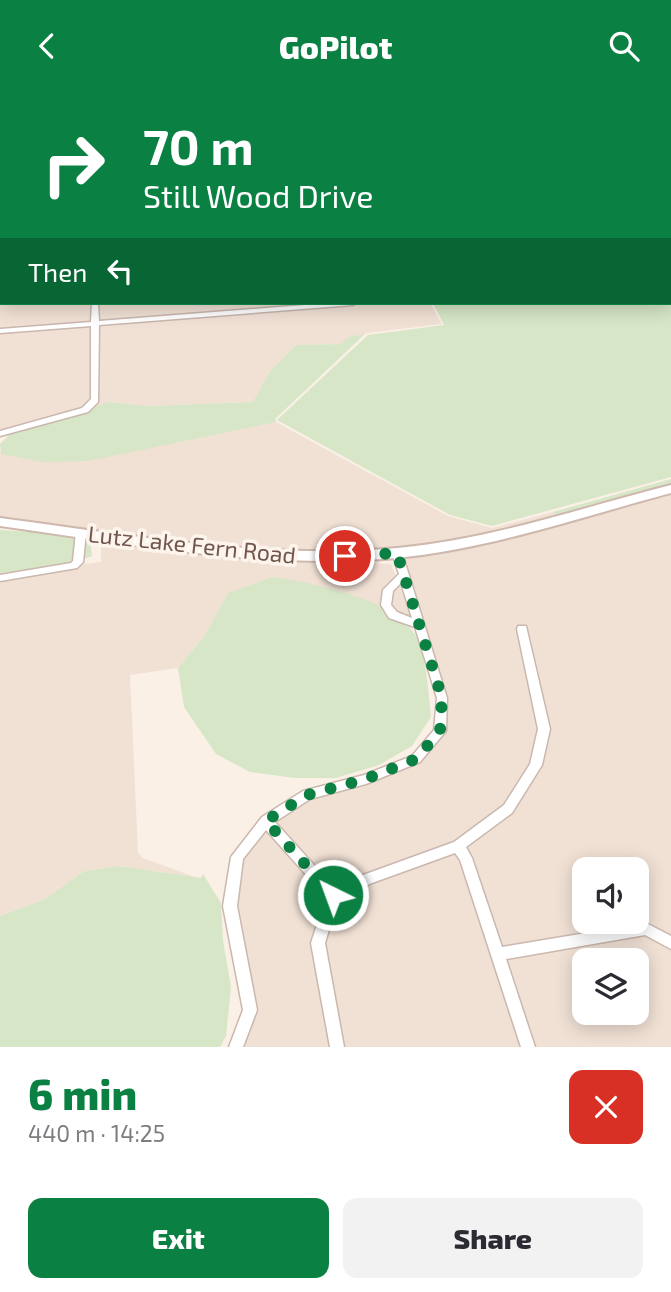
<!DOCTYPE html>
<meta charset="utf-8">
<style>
body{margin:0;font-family:"Exo 2",sans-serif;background:#f2f2f3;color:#2b2b33;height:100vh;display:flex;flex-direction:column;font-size:26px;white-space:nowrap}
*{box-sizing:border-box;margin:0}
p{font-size:23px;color:#7c7c81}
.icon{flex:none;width:38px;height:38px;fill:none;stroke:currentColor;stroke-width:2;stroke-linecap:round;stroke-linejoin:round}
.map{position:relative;height:956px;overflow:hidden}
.side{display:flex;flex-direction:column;background:#fff;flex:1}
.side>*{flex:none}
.guide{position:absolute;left:0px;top:0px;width:672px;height:214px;box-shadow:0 4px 18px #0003;background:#0b8043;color:#fff;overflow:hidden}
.tools{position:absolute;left:572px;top:766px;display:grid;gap:14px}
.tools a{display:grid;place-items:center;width:77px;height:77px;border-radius:14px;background:#fff;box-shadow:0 4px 18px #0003;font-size:35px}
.pin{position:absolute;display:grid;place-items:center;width:60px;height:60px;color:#fff;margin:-30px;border:4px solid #fff;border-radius:50%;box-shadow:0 2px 7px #0007}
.me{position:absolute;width:77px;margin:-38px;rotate:318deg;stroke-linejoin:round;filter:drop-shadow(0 0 5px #0008)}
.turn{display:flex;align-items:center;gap:24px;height:147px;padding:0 28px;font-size:32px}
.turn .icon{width:91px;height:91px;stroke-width:2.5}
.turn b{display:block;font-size:49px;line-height:60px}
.then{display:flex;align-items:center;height:66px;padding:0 28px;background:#0003;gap:14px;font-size:26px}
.round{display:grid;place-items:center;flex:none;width:74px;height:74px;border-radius:14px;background:#f2f2f3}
.head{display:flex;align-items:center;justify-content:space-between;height:119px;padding:0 28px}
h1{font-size:42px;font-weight:800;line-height:52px;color:#0b8043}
.button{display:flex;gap:14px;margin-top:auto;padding:14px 28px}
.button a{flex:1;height:80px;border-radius:14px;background:#0b8043;color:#fff;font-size:28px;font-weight:800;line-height:80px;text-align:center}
.button a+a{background:#f2f2f3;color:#2b2b33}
header{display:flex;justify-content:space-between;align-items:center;height:91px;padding:0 28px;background:#0b8043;color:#fff;font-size:32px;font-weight:800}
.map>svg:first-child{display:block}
.residential{fill:#f1e1d5;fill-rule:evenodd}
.green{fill:#d7e6c6}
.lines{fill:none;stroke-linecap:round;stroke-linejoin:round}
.street-casing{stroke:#cab7ae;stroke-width:3}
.secondary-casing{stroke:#cfb8ae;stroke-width:4}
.street{fill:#fff;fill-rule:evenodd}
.secondary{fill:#fff;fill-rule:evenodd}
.route{stroke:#0b8043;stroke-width:12;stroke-dasharray:0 21.6}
.labels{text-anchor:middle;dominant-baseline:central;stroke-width:7;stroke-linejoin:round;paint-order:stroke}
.street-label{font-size:23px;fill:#70564e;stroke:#fdf4ec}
</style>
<header><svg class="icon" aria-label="back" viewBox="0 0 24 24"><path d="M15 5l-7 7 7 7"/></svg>GoPilot<svg class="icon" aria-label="search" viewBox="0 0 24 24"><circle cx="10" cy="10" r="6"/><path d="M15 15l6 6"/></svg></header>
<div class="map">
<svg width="671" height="956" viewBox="0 0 671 956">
<rect width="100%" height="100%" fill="#faf0e6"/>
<g class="residential">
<polygon points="0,149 2,212 92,212 92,231 0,239"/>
<polygon points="98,212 331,212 99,231"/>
<polygon points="372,212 430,212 442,233 367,242 341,253 296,254 270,280 254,311 148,315 109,311 88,319 98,308 99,234"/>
<polygon points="92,235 91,309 83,317 0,341 0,242"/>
<polygon points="276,331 448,425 492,437 553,421 555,424 459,450 396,459 319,463 242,458 0,428 0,360 1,363 227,339"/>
<path d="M671,403V956H236L250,919L230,815L237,766L266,730L307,704L416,668L440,640L442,607L402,467L443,461ZM584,779H637V831H584ZM584,870H637V922H584Z"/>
<polygon points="101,448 269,467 391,473 413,530 228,502 205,544 178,577 130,584 138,762 143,767 195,786 118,775 84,780 45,808 0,825 0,482 101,471"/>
</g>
<g class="green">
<polygon points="671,90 671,386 492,435 450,424 277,329 368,244 444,234 433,212 670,212"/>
<polygon points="365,243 275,328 276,331 88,370 42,371 1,363 0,353 10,343 109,311 148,315 253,311 270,280 296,254 341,253 348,246"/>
<polygon points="671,388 671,395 555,424 553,421"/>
<polygon points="0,439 67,443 90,449 92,465 62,476 0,482"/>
<path d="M273,486C311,492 399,508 417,547C426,565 429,606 431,626L412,655L379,674L336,687H295L250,681L216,663L184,616L178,577L205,544L228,502Z"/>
<polygon points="118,775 195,786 201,787 203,783 221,812 223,850 231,896 226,945 220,956 0,956 0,825 45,808 84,780"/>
</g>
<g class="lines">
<g class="street-casing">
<g id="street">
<polygon points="98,0 123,0 115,2 86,2"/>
<polygon points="317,0 321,0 322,2 318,2"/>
<rect x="0" y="5" width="2" height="2"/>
<rect x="0" y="48" width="2" height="4"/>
<rect x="670" y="56" width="1" height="4"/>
<rect x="0" y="100" width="2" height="4"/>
<polygon points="92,212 98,212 99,230 330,212 356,212 353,214 99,234 98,311 88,321 0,345 0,340 82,317 91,308 91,235 0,242 0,238 91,231"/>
<polygon points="81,438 86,441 83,471 77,477 0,490 0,484 71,472 73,470 76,441"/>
<path d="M397,459L402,462L447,607L446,640L420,671L366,693L310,708L275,731L335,797L363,784L454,751L504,714L530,673L538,638L517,538L518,535H526L550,638L542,674L512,722L466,756L472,767L502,856L646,832L671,845V858L645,844L506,868L535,956H521L460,769L455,762L372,792L338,808L325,852L344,956H330L311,852L326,806L266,739L243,768L237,815L257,919L243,956H229L243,919L223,815L231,766L262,726L303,700L364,684L412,665L434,639L437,607L415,536L389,527L381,514L383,499L399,483L392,462ZM401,492L412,527L397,521L391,514L393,500Z"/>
</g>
</g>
<g class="secondary-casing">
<path id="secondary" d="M671,394V402C581,426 490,458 397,467C264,479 131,453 0,435V427C131,444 264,469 397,457C490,449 580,417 671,394Z"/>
</g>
<use href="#street" class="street"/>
<use href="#secondary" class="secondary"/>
</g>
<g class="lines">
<polyline class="route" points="333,804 266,730 307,704 366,688 416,668 440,640 442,607 397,462 345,465"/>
</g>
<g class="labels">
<g class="street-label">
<text transform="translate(192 453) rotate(6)">Lutz Lake Fern Road</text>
</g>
</g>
</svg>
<div class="tools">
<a><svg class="icon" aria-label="sound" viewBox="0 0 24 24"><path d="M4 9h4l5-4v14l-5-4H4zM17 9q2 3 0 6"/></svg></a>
<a><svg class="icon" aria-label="layers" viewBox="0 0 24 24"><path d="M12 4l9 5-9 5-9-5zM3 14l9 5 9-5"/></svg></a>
</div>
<div class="pin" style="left:345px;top:465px;background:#d93025"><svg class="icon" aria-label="arrive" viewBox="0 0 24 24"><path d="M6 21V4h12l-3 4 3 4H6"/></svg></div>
<svg class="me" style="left:333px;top:804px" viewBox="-20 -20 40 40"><circle r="17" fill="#0b8043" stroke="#fff" stroke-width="3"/><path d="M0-11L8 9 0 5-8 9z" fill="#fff"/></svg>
<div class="guide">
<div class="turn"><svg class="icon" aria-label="right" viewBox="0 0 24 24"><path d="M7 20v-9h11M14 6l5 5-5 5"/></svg><div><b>70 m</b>Still Wood Drive</div></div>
<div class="then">Then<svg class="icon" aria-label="left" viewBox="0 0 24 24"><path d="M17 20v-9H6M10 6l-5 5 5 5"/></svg></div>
</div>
</div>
<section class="side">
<div class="head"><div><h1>6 min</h1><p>440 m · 14:25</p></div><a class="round" style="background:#d93025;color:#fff"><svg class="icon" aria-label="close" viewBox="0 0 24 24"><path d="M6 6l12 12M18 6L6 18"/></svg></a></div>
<div class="button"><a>Exit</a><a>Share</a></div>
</section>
